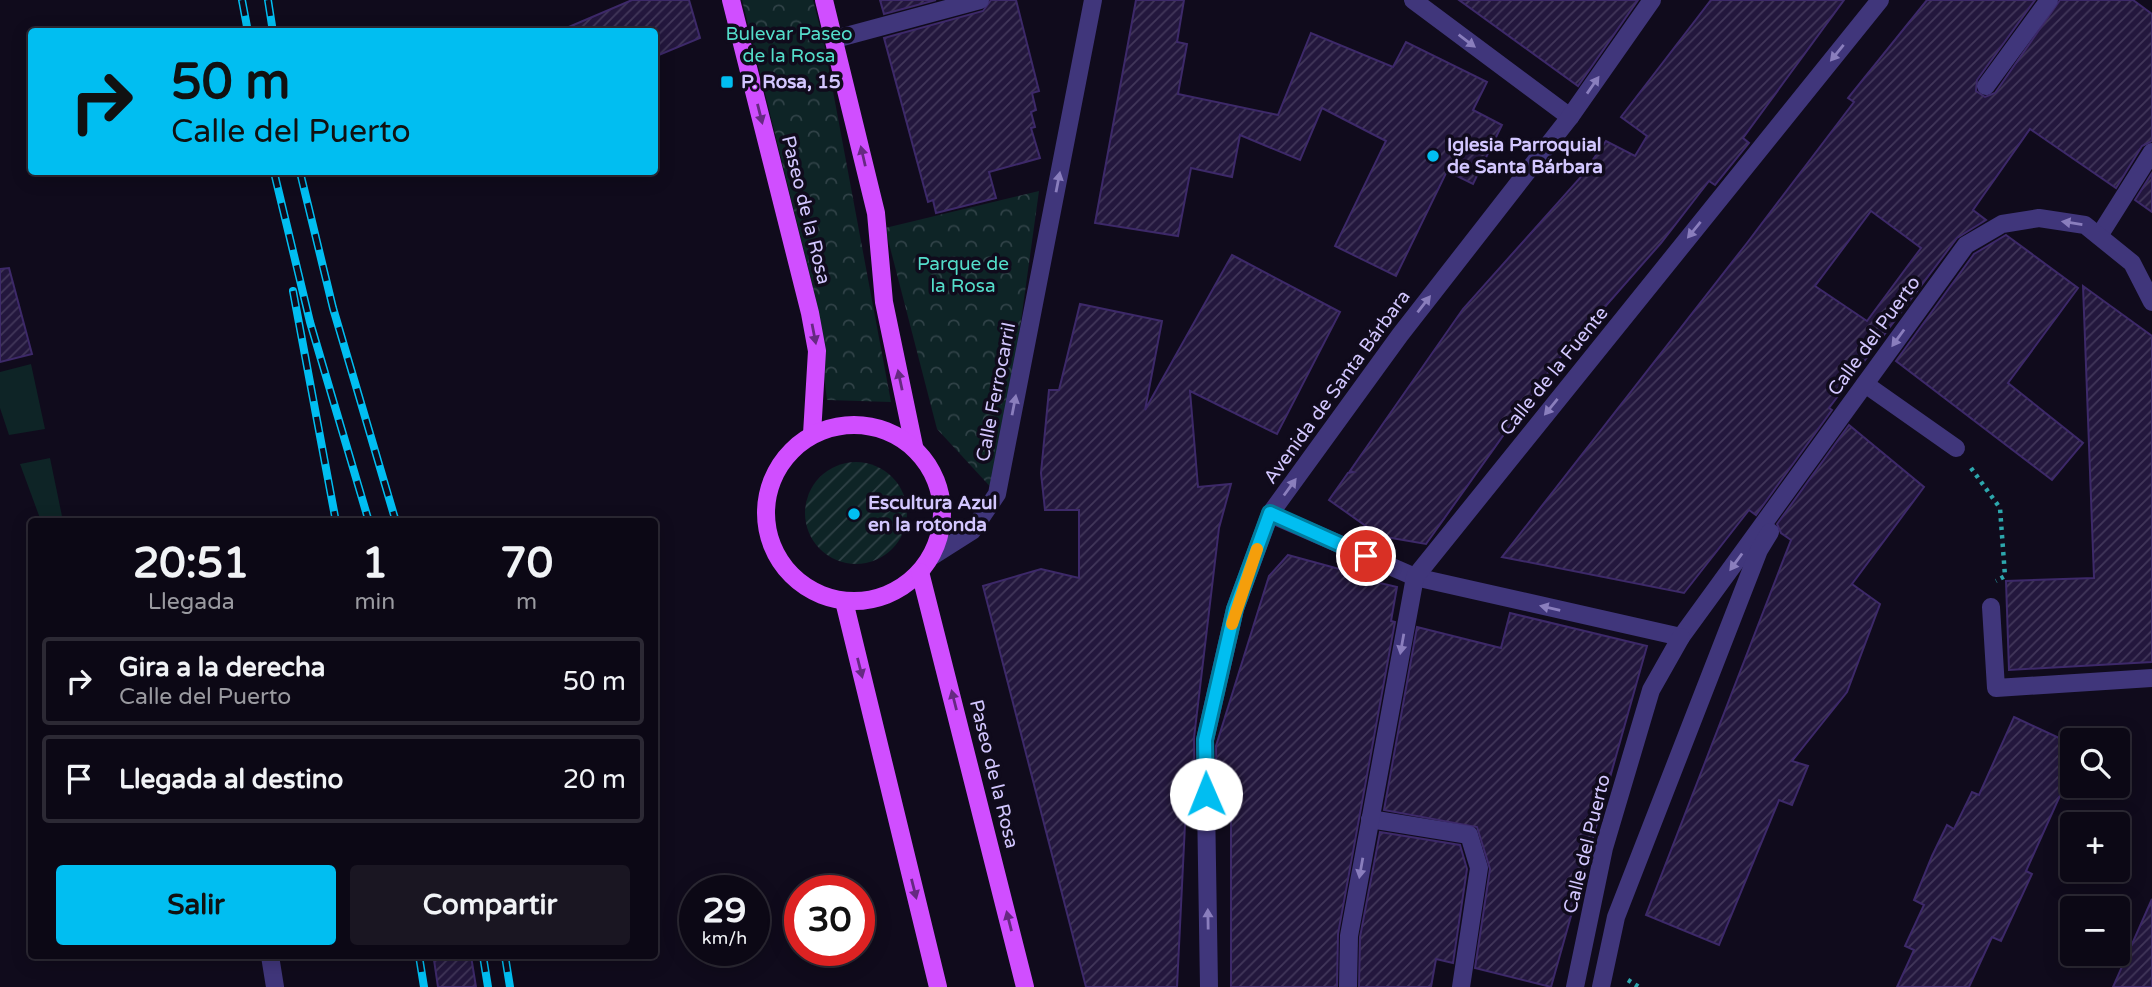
<!DOCTYPE html>
<html lang="es">
<meta charset="utf-8">
<style>
body{margin:0;font-family:"Varela Round",sans-serif;background:#1a1622;color:#f1f3f6;height:100vh;display:flex;flex-direction:column;font-size:26px;white-space:nowrap}
*{box-sizing:border-box;margin:0}
p{font-size:23px;color:#9a9aa0}
.icon{flex:none;width:38px;height:38px;fill:none;stroke:currentColor;stroke-width:2;stroke-linecap:round;stroke-linejoin:round}
.map{position:relative;flex:1;overflow:hidden}
.details{position:absolute;left:28px;top:518px;width:630px;height:441px;display:flex;flex-direction:column;background:#0c0815;border-radius:7px;box-shadow:0 4px 18px #0003,0 0 0 2px #2c2934}
.details>*{flex:none}
.top-card{position:absolute;left:28px;top:28px;width:630px;height:147px;border-radius:7px;box-shadow:0 4px 18px #0003,0 0 0 2px #2c2934;background:#01bef1;color:#111;overflow:hidden}
.controls{position:absolute;left:2060px;top:728px;display:grid;gap:14px}
.controls a{display:grid;place-items:center;width:70px;height:70px;border-radius:7px;background:#0c0815;box-shadow:0 4px 18px #0003,0 0 0 2px #2c2934;font-size:35px}
.speed{position:absolute;left:679px;top:875px;display:flex;gap:14px;font-size:35px;font-weight:700;text-align:center}
.speed>*{display:grid;place-content:center;width:91px;height:91px;border-radius:50%;background:#0c0815;box-shadow:0 4px 18px #0003,0 0 0 2px #2c2934;line-height:1}
.speed small{font-size:18px;font-weight:400}
.speed .limit{border:10px solid #d22;background:#fff;color:#111}
.pin{position:absolute;display:grid;place-items:center;width:60px;height:60px;color:#fff;margin:-30px;border:4px solid #fff;border-radius:50%;box-shadow:0 2px 7px #0007}
.me{position:absolute;width:77px;margin:-38px;rotate:359deg;stroke-linejoin:round;filter:drop-shadow(0 0 5px #0008)}
.turn{display:flex;align-items:center;gap:24px;height:147px;padding:0 28px;font-size:32px}
.turn .icon{width:91px;height:91px;stroke-width:2.5}
.turn b{display:block;font-size:49px;line-height:60px}
.eta{display:flex;justify-content:space-evenly;align-items:center;height:119px;text-align:center}
.eta b{font-size:42px;font-weight:700;line-height:49px}
.cta{display:flex;gap:14px;margin-top:auto;padding:14px 28px}
.cta a{flex:1;height:80px;border-radius:7px;background:#01bef1;color:#111;font-size:28px;font-weight:700;line-height:80px;text-align:center}
.cta a+a{background:#1a1622;color:#f1f3f6}
ul{padding:0;list-style:none}
li{display:flex;align-items:center;gap:21px;height:88px;margin:0 14px 10px;padding:0 14px;border:4px solid #2c2934;border-radius:7px}
li div{flex:1}
li b{display:block;font-size:26px}
li em{font-style:normal}
.map>svg:first-child{display:block}
.grass{fill:#0e2426}
.forest{fill:url(#forest-crowns)}
.garden{fill:url(#garden-furrows)}
.building{fill:url(#building-hatch);stroke:#3d2969;stroke-width:2;fill-rule:evenodd}
.lines{fill:none;stroke-linecap:round;stroke-linejoin:round}
.path{stroke:#2da7ad;stroke-width:4.5;stroke-dasharray:3.5 5;stroke-linecap:butt}
.lane{stroke:#40367b;stroke-width:18}
.street{stroke:#40367b;stroke-width:18}
.primary{stroke:#d04eff;stroke-width:18}
.rail-casing{stroke:#01bef1;stroke-width:8}
.rail{stroke:#100b1c;stroke-width:5;stroke-dasharray:16;stroke-linecap:butt}
.oneway{fill:#8a7ebd}
.oneway2{fill:#662982}
.route-casing{stroke:#017c9d;stroke-width:18}
.route{stroke:#01bef1;stroke-width:12}
.slow{stroke:#f59e0b;stroke-width:12}
.poi-dot{fill:#01bef1;stroke:#100b1c;stroke-width:2.5}
.labels{text-anchor:middle;dominant-baseline:central;stroke-width:7;stroke-linejoin:round;paint-order:stroke}
.park-label{font-size:19px;fill:#54ddca;stroke:#100b1c}
.poi-label{font-size:19px;font-weight:bold;fill:#d3c7ff;stroke:#100b1c;text-anchor:start}
.street-label{font-size:19px;fill:#d3c7ff;stroke:#100b1c}
</style>
<div class="map">
<svg width="2152" height="987" viewBox="0 0 2152 987">
<defs>
<pattern id="forest-crowns" width="20" height="18" patternUnits="userSpaceOnUse" patternTransform="scale(1.75)"><rect width="20" height="18" fill="#0e2426"/><path d="M2 6a3 3 0 1 1 6 0M12 15a3 3 0 1 1 6 0" fill="none" stroke="#304247"/></pattern>
<pattern id="garden-furrows" width="10" height="10" patternUnits="userSpaceOnUse" patternTransform="scale(1.75)"><rect width="10" height="10" fill="#0e2426"/><path d="M-1 1l2-2M0 10L10 0M9 11l2-2" fill="none" stroke="#304247"/></pattern>
<pattern id="building-hatch" width="6" height="6" patternUnits="userSpaceOnUse" patternTransform="scale(1.75)"><rect width="6" height="6" fill="#23173d"/><path d="M-1 1l2-2M0 6l6-6M5 7l2-2" fill="none" stroke="#42375a"/></pattern>
</defs>
<rect width="100%" height="100%" fill="#100b1c"/>
<g class="grass">
<polygon points="31,364 45,429 9,435 0,408 0,372"/>
<polygon points="50,458 63,521 41,521 20,464"/>
</g>
<g class="forest">
<polygon points="742,0 813,0 824,43 891,402 827,400 813,288"/>
<polygon points="1039,191 997,494 937,429 885,228"/>
</g>
<circle class="garden" cx="856" cy="513" r="51"/>
<g class="building">
<polygon points="632,0 689,0 700,38 654,57 654,32 557,32"/>
<polygon points="880,0 936,0 884,14"/>
<polygon points="991,0 1016,0 1039,91 1032,93 1036,110 1031,112 1035,127 1031,128 1040,158 989,172 996,198 936,213 933,200 928,202 884,38 983,11"/>
<polygon points="1136,0 1184,0 1177,42 1187,44 1178,94 1278,115 1311,33 1393,67 1406,42 1487,82 1473,110 1502,125 1473,184 1447,171 1396,276 1335,246 1386,141 1322,108 1300,160 1240,135 1232,177 1191,168 1178,236 1095,223"/>
<polygon points="1459,0 1638,0 1578,86"/>
<polygon points="1711,0 1844,0 1743,138 1749,143 1715,185 1709,181 1661,243 1552,367 1426,544 1380,536 1329,500 1348,473 1353,472 1350,471 1463,309 1580,178 1606,141 1635,156 1647,136 1621,117"/>
<path d="M1927,0H2035L1977,80L1976,91L1985,97L1995,93L2060,0H2133L2152,14V141L2142,146L2116,188L2030,129L1973,210L1986,220L1957,238L1829,408L1832,410L1756,515L1749,510L1684,593L1502,557L1747,243L1854,102L1848,98ZM1871,211L1921,248L1867,321L1815,286Z"/>
<polygon points="2152,173 2152,212 2135,200"/>
<polygon points="2006,235 2078,288 2008,383 2083,443 2052,480 1896,361 1974,254"/>
<polygon points="1232,255 1340,312 1277,434 1190,391 1198,487 1231,484 1219,528 1194,738 1195,804 1186,804 1177,987 1086,987 983,586 1041,569 1079,578 1079,510 1045,510 1041,473 1049,390 1059,390 1080,304 1162,321 1145,410"/>
<polygon points="9,268 32,354 0,362 0,269"/>
<polygon points="2083,286 2152,336 2152,662 2009,670 2006,581 2094,578"/>
<polygon points="1849,425 1924,487 1852,584 1880,604 1847,692 1792,761 1808,766 1792,805 1779,800 1719,945 1646,915 1791,540 1781,533 1777,524"/>
<polygon points="1288,555 1343,570 1342,574 1397,587 1391,621 1395,622 1338,934 1337,987 1231,987 1231,805 1217,805 1216,746 1269,576"/>
<polygon points="1510,613 1647,646 1551,987 1475,968 1490,869 1477,827 1384,810 1417,627 1501,648"/>
<polygon points="2014,717 2072,744 2072,769 2026,871 2032,874 2001,941 1992,937 1969,987 1897,987 1914,950 1905,946 1924,905 1914,900 1932,856 1947,825 1954,829 1972,792 1979,795"/>
<polygon points="1380,832 1460,845 1467,869 1453,963 1436,959 1431,987 1359,987 1360,937"/>
<polygon points="2152,899 2152,987 2113,987"/>
<polygon points="471,956 476,987 438,987 434,960"/>
</g>
<g class="lines">
<g class="path">
<polyline points="1971,468 2000,508 2005,576 1996,581"/>
<polyline points="1628,980 1639,987"/>
</g>
<g class="lane">
<polyline points="1986,86 2049,0"/>
<polyline points="270,956 275,987"/>
</g>
<g class="street">
<polyline points="1413,0 1570,117"/>
<polyline points="835,39 980,0"/>
<polyline points="2099,236 2152,152"/>
<polyline points="1865,384 1956,448"/>
<polyline points="1270,514 1415,577 1681,637 1966,245 2002,224 2039,218 2085,225 2132,263 2152,302"/>
<polyline points="931,557 972,531 997,494 1093,0"/>
<polyline points="1991,607 1996,688 2152,678"/>
<polyline points="1370,819 1469,835 1479,868 1461,987"/>
<polyline points="1209,987 1205,740 1235,609 1270,514 1400,335 1570,117 1652,0"/>
<polyline points="1348,987 1349,936 1415,577 1880,0"/>
<polyline points="1575,987 1604,848 1651,690 1681,637"/>
<polyline points="1601,987 1616,917 1759,550 1770,532"/>
</g>
<g class="primary">
<polyline points="731,0 810,313 817,351 812,434"/>
<polyline points="824,0 876,213 884,302 914,446"/>
<circle cx="854" cy="513" r="88"/>
<polyline points="920,572 1025,987"/>
<polyline points="844,601 938,987"/>
</g>
<g class="rail-casing">
<g id="rail">
<polyline points="242,0 248,32"/>
<polyline points="268,0 273,32"/>
<polyline points="274,172 310,322 369,522"/>
<polyline points="300,172 333,308 396,522"/>
<polyline points="293,291 336,522"/>
<polyline points="419,956 424,987"/>
<polyline points="483,956 488,987"/>
<polyline points="505,956 510,987"/>
</g>
</g>
<use href="#rail" class="rail"/>
</g>
<defs><path id="oneway-solid" d="M-6-.8H1V-3.2L6.5 0L1 3.2V.8H-6Z" transform="scale(1.75)"/></defs>
<g class="oneway">
<use href="#oneway-solid" transform="translate(1467 41) rotate(37)"/>
<use href="#oneway-solid" transform="translate(1837 53) rotate(129)"/>
<use href="#oneway-solid" transform="translate(1593 85) rotate(-55)"/>
<use href="#oneway-solid" transform="translate(1058 182) rotate(-79)"/>
<use href="#oneway-solid" transform="translate(2072 223) rotate(-171)"/>
<use href="#oneway-solid" transform="translate(1694 230) rotate(129)"/>
<use href="#oneway-solid" transform="translate(1424 304) rotate(-52)"/>
<use href="#oneway-solid" transform="translate(1898 338) rotate(126)"/>
<use href="#oneway-solid" transform="translate(1014 405) rotate(-79)"/>
<use href="#oneway-solid" transform="translate(1551 407) rotate(129)"/>
<use href="#oneway-solid" transform="translate(1290 487) rotate(-54)"/>
<use href="#oneway-solid" transform="translate(1736 562) rotate(126)"/>
<use href="#oneway-solid" transform="translate(1550 608) rotate(-167)"/>
<use href="#oneway-solid" transform="translate(1402 644) rotate(100)"/>
<use href="#oneway-solid" transform="translate(1361 868) rotate(100)"/>
<use href="#oneway-solid" transform="translate(1208 919) rotate(-91)"/>
</g>
<g class="oneway2">
<use href="#oneway-solid" transform="translate(760 114) rotate(76)"/>
<use href="#oneway-solid" transform="translate(863 156) rotate(-103)"/>
<use href="#oneway-solid" transform="translate(814 334) rotate(79)"/>
<use href="#oneway-solid" transform="translate(900 380) rotate(-102)"/>
<use href="#oneway-solid" transform="translate(860 668) rotate(76)"/>
<use href="#oneway-solid" transform="translate(954 700) rotate(-104)"/>
<use href="#oneway-solid" transform="translate(914 889) rotate(76)"/>
<use href="#oneway-solid" transform="translate(1009 921) rotate(-104)"/>
</g>
<g class="lines">
<g class="route-casing">
<polyline id="route" points="1206,794 1205,740 1235,609 1270,513 1366,556"/>
</g>
<use href="#route" class="route"/>
<polyline class="slow" points="1232,624 1257,549"/>
</g>
<g class="poi-dot">
<rect x="720" y="75" width="14" height="14" rx="3.5"/>
<circle cx="1433" cy="156" r="7"/>
<circle cx="854" cy="514" r="7"/>
</g>
<g class="labels">
<g class="park-label">
<text x="789" y="34">Bulevar Paseo<tspan x="789" dy="22">de la Rosa</tspan></text>
<text x="963" y="264">Parque de<tspan x="963" dy="22">la Rosa</tspan></text>
</g>
<g class="poi-label">
<text x="741" y="82">P. Rosa, 15</text>
<text x="1447" y="145">Iglesia Parroquial<tspan x="1447" dy="22">de Santa Bárbara</tspan></text>
<text x="868" y="503">Escultura Azul<tspan x="868" dy="22">en la rotonda</tspan></text>
</g>
<g class="street-label">
<text transform="translate(806 210) rotate(76)">Paseo de la Rosa</text>
<text transform="translate(1874 336) rotate(-54)">Calle del Puerto</text>
<text transform="translate(1554 371) rotate(-51)">Calle de la Fuente</text>
<text transform="translate(1337 387) rotate(-54)">Avenida de Santa Bárbara</text>
<text transform="translate(996 392) rotate(-79)">Calle Ferrocarril</text>
<text transform="translate(994 774) rotate(76)">Paseo de la Rosa</text>
<text transform="translate(1587 844) rotate(-76)">Calle del Puerto</text>
</g>
</g>
</svg>
<div class="controls">
<a><svg class="icon" aria-label="search" viewBox="0 0 24 24"><circle cx="10" cy="10" r="6"/><path d="M15 15l6 6"/></svg></a>
<a>+</a>
<a>−</a>
</div>
<div class="speed"><div>29<small>km/h</small></div><div class="limit">30</div></div>
<div class="pin" style="left:1366px;top:556px;background:#d93025"><svg class="icon" aria-label="arrive" viewBox="0 0 24 24"><path d="M6 21V4h12l-3 4 3 4H6"/></svg></div>
<svg class="me" style="left:1206px;top:794px" viewBox="-20 -20 40 40"><circle r="19" fill="#fff"/><path d="M0-13L10 11 0 6-10 11z" fill="#01bef1"/></svg>
<div class="top-card">
<div class="turn"><svg class="icon" aria-label="right" viewBox="0 0 24 24"><path d="M7 20v-9h11M14 6l5 5-5 5"/></svg><div><b>50 m</b>Calle del Puerto</div></div>
</div>
<section class="details">
<div class="eta">
<div><b>20:51</b><p>Llegada</p></div>
<div><b>1</b><p>min</p></div>
<div><b>70</b><p>m</p></div>
</div>
<ul>
<li><svg class="icon" aria-label="right" viewBox="0 0 24 24"><path d="M7 20v-9h11M14 6l5 5-5 5"/></svg><div><b>Gira a la derecha</b><p>Calle del Puerto</p></div><em>50 m</em></li>
<li><svg class="icon" aria-label="arrive" viewBox="0 0 24 24"><path d="M6 21V4h12l-3 4 3 4H6"/></svg><div><b>Llegada al destino</b></div><em>20 m</em></li>
</ul>
<div class="cta"><a>Salir</a><a>Compartir</a></div>
</section>
</div>
